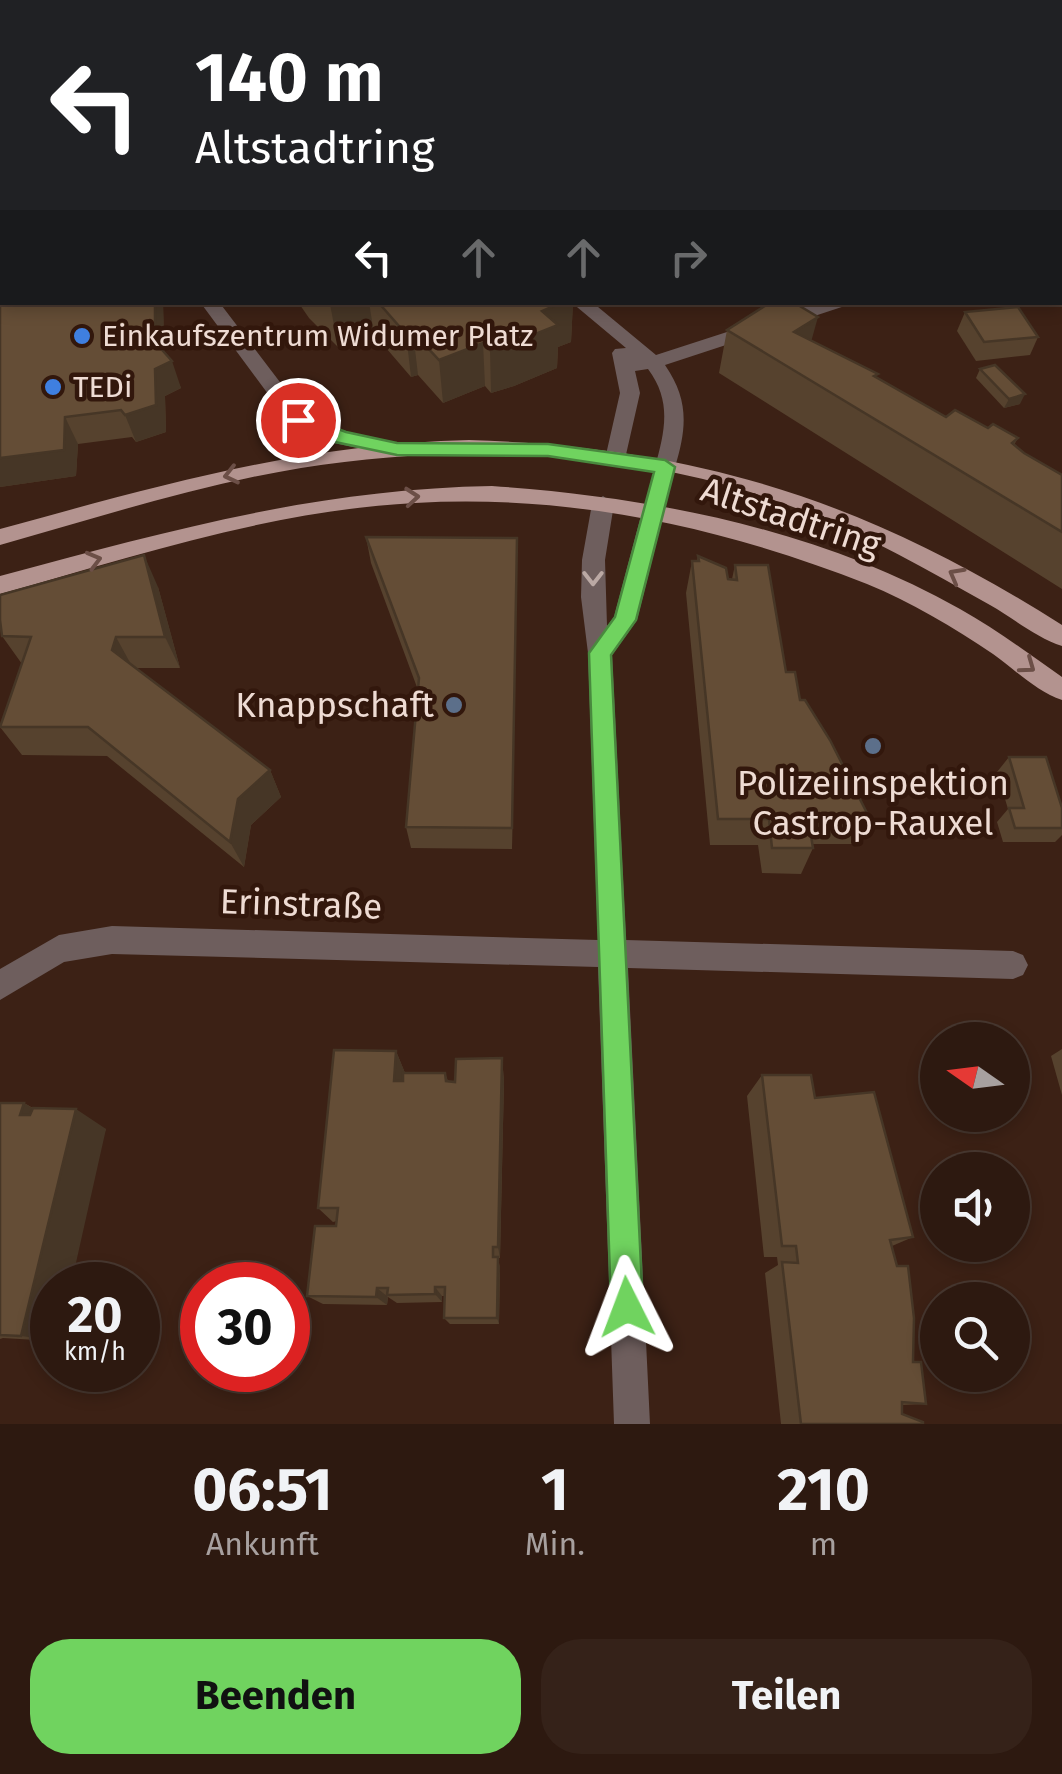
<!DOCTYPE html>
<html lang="de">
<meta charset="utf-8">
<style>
body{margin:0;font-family:"Fira Sans",sans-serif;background:#352219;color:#f1f3f6;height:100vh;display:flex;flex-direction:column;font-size:38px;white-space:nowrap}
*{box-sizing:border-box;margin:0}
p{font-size:32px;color:#a7a09f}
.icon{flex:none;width:55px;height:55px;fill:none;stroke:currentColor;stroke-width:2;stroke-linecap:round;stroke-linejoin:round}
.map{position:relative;height:1424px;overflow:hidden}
.side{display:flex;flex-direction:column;background:#2d1910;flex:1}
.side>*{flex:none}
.top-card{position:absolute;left:0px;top:0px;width:1062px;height:305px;box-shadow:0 5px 15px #0003,0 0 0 2px #483830;background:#202124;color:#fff;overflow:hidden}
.needle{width:65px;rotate:284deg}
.controls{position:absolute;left:920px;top:1022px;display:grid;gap:20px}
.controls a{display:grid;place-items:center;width:110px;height:110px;border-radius:50%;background:#2d1910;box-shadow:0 5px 15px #0003,0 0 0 2px #483830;font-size:50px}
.speed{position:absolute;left:30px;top:1262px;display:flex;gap:20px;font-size:50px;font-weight:700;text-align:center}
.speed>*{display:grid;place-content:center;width:130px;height:130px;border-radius:50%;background:#2d1910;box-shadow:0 5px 15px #0003,0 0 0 2px #483830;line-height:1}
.speed small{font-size:25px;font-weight:400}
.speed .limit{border:15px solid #d22;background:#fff;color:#111}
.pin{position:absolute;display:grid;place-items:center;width:85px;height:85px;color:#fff;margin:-42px;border:5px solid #fff;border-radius:50%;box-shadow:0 2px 10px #0007}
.me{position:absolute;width:110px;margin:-55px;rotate:357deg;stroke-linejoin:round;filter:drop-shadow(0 0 8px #0008)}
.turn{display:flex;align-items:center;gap:35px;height:210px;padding:0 30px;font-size:45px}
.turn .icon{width:130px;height:130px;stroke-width:2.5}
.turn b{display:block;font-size:70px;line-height:85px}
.lanes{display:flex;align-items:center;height:95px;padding:0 30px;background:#0003;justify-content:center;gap:50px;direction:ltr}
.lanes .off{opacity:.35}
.eta{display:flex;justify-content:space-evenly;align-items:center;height:170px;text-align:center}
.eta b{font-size:60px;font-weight:700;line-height:70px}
.primary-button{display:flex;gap:20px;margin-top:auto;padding:20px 30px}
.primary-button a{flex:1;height:115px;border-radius:40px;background:#70d35f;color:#111;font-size:40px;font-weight:700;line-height:115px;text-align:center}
.primary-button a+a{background:#352219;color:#f1f3f6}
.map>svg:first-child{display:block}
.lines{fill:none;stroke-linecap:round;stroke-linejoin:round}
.minor{fill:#6e5e5d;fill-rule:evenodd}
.major{fill:#b3938f;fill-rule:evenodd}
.wall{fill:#56422e}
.shaded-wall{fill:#463626}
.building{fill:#644d36;stroke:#463626;stroke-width:2.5}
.oneway{stroke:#6c4f47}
.oneway2{stroke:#bba9a4}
.route{fill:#70d35f;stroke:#49893e;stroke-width:2.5}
.shop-dot{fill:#3f7fe0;stroke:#32170c;stroke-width:4}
.service-dot{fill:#5c6f8a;stroke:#32170c;stroke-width:4}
.labels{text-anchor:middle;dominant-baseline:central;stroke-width:9;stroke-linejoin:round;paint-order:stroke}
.far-poi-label{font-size:30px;fill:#eedbd3;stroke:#32170c;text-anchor:start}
.street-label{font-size:35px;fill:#eedbd3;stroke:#32170c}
.poi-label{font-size:35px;fill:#eedbd3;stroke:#32170c;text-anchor:end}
</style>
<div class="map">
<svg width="1062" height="1424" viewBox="0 0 1062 1424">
<rect width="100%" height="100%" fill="#3c2115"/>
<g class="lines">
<g class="minor">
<polygon points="164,0 178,0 179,2 166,2"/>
<polygon points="319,0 334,0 336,2 321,2"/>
<polygon points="1060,6 1062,6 1060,15"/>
<rect x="0" y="45" width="2" height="13"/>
<polygon points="1060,294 1062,306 1054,304 1060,302"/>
<polygon points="200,302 219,302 305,415 345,432 404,444 407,449 404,454 397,456 334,443 291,425"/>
<path d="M571,302H592L656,355L813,304L857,302L665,365C689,400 687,427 675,467L665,474L655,467C665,431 672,401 648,369L635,371L640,393L625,459L615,466L605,459L620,393L612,353L615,349L626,348Z"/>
<polygon points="603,496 614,504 605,560 607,626 614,617 642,512 653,504 664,512 637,620 612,655 626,940 1013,951 1023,955 1028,965 1023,975 1013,979 628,968 650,1424 614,1424 598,967 112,954 64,962 0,1000 0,969 59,935 112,926 598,940 588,653 581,597 582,560 592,504"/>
</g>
<g class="major">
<path d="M469,440C700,447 868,502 1062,625V646C1037,638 1013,618 990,605C928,570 867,535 801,510C646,449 463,442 301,468C198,485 99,517 0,545V529C161,485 301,444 469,440Z"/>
<path d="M492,486C653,497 818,529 960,609C996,629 1029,654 1062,677V700C1037,692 1014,669 993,654C953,627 911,602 867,584C723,527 570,494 415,503C274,510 135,556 0,594V576C167,531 317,489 492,486Z"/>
</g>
</g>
<g class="wall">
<polygon points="340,0 485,0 479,2 344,2"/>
<polygon points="506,0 652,0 649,2 501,2"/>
<polygon points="0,128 2,302 163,302 164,353 181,388 165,396 166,432 136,442 132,437 78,444 76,476 0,487"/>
<polygon points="298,302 573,302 571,342 558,347 557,368 514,386 491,393 485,386 443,403 418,375 411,377 374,334 338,347 309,318"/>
<polygon points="965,312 1038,337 1030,355 976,361 957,331"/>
<polygon points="727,330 811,341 946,417 1018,438 1014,445 1024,453 1062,475 1062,589 719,373"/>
<polygon points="980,369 1020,404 1004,408 976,378"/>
<polygon points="366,537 517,564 512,849 411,848 406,827 418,690 371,563"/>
<polygon points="698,556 728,579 732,579 735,565 800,700 870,819 855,844 812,844 813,848 801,874 762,873 758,845 710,845 686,593 692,561 697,561"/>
<polygon points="158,587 180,668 135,668 270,770 281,797 251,825 244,867 107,756 22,755 0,727 22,664 2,636"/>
<polygon points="1009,757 1062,808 1062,835 1055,842 1003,842 997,822 1008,809 997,772"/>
<polygon points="1062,1049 1062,1095 1051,1056"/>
<polygon points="396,1051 405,1073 445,1073 448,1081 455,1082 502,1058 504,1081 500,1258 498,1258 500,1268 499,1324 450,1324 444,1318 445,1296 442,1296 442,1302 397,1303 388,1297 387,1305 323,1304 307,1296 336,1226 337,1221 333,1222 318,1208"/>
<polygon points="762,1075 815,1098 913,1237 892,1246 913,1362 926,1404 902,1405 902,1414 923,1424 781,1424 765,1273 778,1265 777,1257 764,1257 747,1096"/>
<polygon points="0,1103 24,1103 33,1108 106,1129 52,1285 52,1341 3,1338 0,1339"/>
</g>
<g class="shaded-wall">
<polygon points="0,0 36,0 33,2 2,2 2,15 0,15"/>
<rect x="103" y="0" width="47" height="2"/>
<rect x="227" y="0" width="33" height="2"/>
<polygon points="404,0 485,0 479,2 404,2"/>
<rect x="570" y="0" width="21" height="2"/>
<polygon points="1060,49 1062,49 1062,71 1060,72"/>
<polygon points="0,107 2,113 2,125 0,126"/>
<polygon points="155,302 163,302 165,365 172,361 181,388 165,396 166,432 136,442 125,415 155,342"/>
<polygon points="335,302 369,302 374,334 338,347 330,304"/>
<polygon points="563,302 573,302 571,342 558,347 557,368 514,386 491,393 490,350 542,311"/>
<polygon points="818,317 806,360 794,332"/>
<polygon points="413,332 418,375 411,377 406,334"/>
<polygon points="483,343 485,386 443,403 439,360"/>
<polygon points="1025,394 1020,404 1004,408 1009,399"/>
<polygon points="65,417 78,444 76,476 0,487 0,458"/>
<polygon points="517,538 517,564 512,849 512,828"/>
<polygon points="144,555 158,587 180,668 165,637"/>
<polygon points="116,637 133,668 112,650"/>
<polygon points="270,770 281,797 251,825 244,867 230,842 238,799"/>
<polygon points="396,1051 405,1073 403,1102 394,1081"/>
<polygon points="502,1058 504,1081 500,1258 498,1247"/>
<polygon points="24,1103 57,1123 20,1115"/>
<polygon points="76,1109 106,1129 71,1285 52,1285 52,1340 21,1336"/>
<polygon points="498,1257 500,1268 499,1324 497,1318"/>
<polygon points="435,1287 442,1296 442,1302 435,1294"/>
<polygon points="377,1288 388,1297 387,1305 376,1297"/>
</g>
<g class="building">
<polygon points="58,0 115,0 115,1 103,2 58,2"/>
<polygon points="199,0 227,0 228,2 191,2"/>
<polygon points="260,0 325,0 328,2 247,2"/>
<polygon points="506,0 558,0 552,2 501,2"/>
<polygon points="618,0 647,0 642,2 623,2"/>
<polygon points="679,0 768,0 766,2 676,2"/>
<polygon points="768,0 820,0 841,2 766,2"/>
<polygon points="1062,14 1062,49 1060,49 1060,15"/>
<polygon points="0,128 2,128 2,302 155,302 155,342 172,361 155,369 156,405 125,415 121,410 65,417 64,450 0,458"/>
<polygon points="378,302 563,302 542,311 558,325 513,343 490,350 483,343 439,360 413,332 406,334"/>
<polygon points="771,302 793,302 818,317 794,332 878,374 874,376 946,417 955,410 988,428 993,424 1018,438 1012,443 1024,453 1062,475 1062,532 727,330"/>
<polygon points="1018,307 1038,337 984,342 965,312"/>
<polygon points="995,365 1025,394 1009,399 980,369"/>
<polygon points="366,537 517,538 512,828 406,827 419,678"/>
<polygon points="144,555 165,637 116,637 112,650 270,770 238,799 230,842 88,727 0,727 31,637 2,636 0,620 0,595"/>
<polygon points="698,556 726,568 728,579 737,580 735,565 768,565 786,672 795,672 800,700 805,700 830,740 870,819 808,818 813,848 772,848 769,819 718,819 692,561 699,561"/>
<polygon points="1009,757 1046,757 1062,808 1062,828 1015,828 1009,808 1024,808"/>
<polygon points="334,1050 396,1051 394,1081 403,1081 403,1073 445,1073 446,1081 455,1082 456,1059 502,1058 498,1247 493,1247 493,1257 498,1257 497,1318 444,1318 445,1287 435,1287 435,1294 387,1295 388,1288 377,1288 376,1297 307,1296 315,1226 336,1226 338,1208 318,1208"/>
<polygon points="762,1075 811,1075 815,1098 874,1092 913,1237 890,1240 897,1266 908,1266 914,1318 913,1362 921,1362 926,1404 902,1402 902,1414 923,1422 923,1424 801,1424 782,1262 798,1263 796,1246 782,1246"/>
<polygon points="0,1103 24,1103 20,1115 30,1115 33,1108 76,1109 21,1336 0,1335"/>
</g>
<defs><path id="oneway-chevron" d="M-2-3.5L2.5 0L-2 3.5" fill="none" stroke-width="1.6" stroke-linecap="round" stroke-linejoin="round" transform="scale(2.5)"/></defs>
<g class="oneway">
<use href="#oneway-chevron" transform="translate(231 475) rotate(167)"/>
<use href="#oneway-chevron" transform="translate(412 497) rotate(-5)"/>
<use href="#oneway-chevron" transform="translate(94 560) rotate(-15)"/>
<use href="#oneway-chevron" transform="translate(956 575) rotate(-151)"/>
<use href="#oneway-chevron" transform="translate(1028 666) rotate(36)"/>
</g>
<use class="oneway2" href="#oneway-chevron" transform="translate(593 578) rotate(90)"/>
<polygon class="route" points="298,414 346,432 397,443 548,444 665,460 675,467 636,620 611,655 643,1307 638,1318 627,1323 616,1318 611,1307 589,653 615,617 654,472 548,456 397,455 335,442 292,424 289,420"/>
<g class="shop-dot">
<circle cx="82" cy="336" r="10"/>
<circle cx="53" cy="387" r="10"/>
</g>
<g class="service-dot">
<circle cx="454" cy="705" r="10"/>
<circle cx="873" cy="746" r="10"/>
</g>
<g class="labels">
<g class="far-poi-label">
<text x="102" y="336">Einkaufszentrum Widumer Platz</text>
<text x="73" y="387">TEDi</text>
</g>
<g class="street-label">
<text transform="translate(791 517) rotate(18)">Altstadtring</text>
<text transform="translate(301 904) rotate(2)">Erinstraße</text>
</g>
<g class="poi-label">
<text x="434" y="705">Knappschaft</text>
<text x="873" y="783" text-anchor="middle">Polizeiinspektion<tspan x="873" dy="40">Castrop-Rauxel</tspan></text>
</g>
</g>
</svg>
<div class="controls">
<a><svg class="needle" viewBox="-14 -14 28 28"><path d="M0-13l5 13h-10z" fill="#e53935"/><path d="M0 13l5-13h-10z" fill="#a7a09f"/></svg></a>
<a><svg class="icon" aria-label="sound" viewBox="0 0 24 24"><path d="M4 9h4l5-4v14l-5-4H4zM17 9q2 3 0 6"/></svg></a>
<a><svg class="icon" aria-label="search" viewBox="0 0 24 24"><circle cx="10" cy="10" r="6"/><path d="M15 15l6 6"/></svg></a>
</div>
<div class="speed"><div>20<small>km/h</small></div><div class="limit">30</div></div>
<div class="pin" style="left:298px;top:420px;background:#d93025"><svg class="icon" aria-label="arrive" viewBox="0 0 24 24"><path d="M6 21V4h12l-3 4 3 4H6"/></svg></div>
<svg class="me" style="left:627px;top:1307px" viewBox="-20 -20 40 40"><path d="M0-17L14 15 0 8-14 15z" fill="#70d35f" stroke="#fff" stroke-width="4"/></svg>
<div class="top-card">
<div class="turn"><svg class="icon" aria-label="left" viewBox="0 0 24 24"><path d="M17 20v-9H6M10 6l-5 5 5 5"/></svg><div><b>140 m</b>Altstadtring</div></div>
<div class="lanes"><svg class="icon" aria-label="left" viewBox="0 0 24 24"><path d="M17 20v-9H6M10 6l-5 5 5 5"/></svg><svg class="icon off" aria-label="ahead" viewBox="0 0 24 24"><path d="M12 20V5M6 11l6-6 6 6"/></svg><svg class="icon off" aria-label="ahead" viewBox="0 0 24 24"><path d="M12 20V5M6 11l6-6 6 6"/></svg><svg class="icon off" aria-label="right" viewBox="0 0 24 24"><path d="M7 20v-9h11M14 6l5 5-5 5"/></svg></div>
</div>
</div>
<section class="side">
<div class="eta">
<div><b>06:51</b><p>Ankunft</p></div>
<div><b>1</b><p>Min.</p></div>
<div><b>210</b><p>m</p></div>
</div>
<div class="primary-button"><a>Beenden</a><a>Teilen</a></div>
</section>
